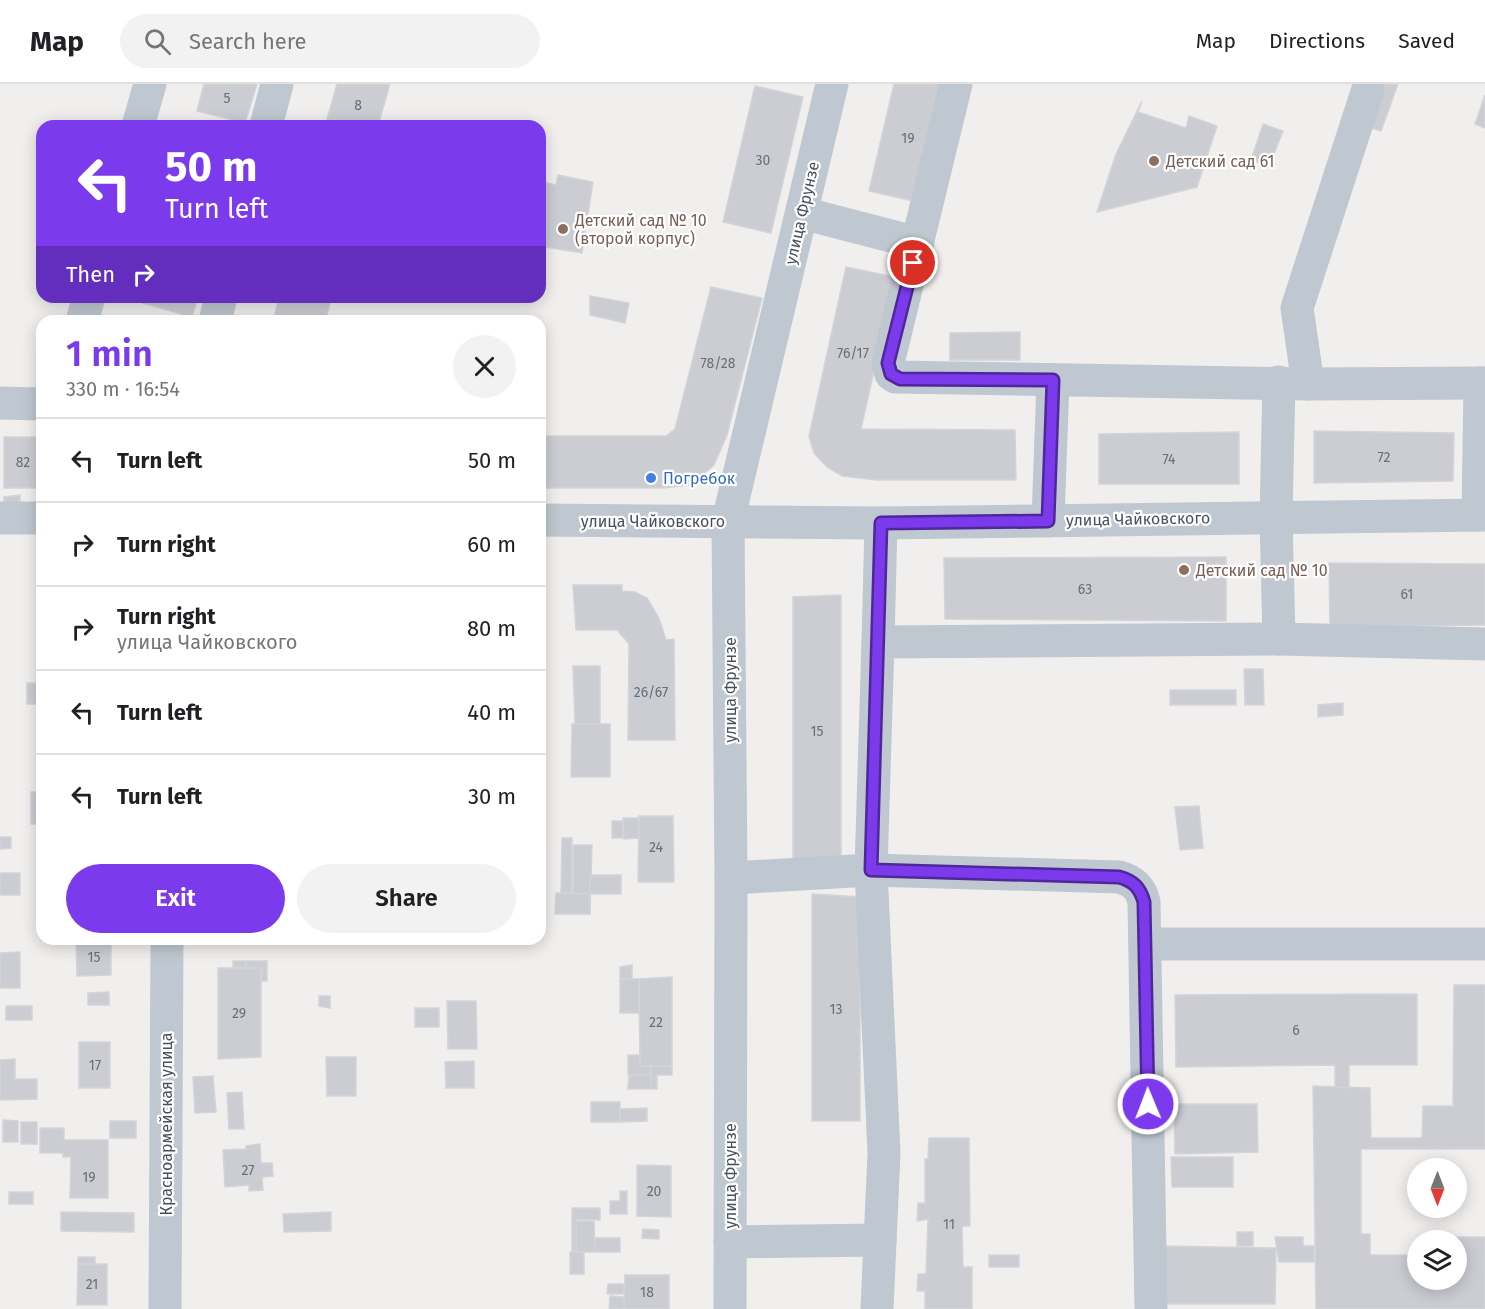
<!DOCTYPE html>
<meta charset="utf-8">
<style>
body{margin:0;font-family:"Fira Sans",sans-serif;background:#f2f2f2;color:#202124;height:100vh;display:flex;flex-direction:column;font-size:22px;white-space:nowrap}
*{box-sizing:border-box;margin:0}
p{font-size:20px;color:#757577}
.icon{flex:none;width:33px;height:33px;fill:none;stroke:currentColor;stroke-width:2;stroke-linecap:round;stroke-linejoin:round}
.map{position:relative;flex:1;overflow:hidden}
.sheet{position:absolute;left:36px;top:231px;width:510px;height:630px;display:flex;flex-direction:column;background:#fff;border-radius:18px;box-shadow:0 3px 15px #0003}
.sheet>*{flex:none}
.banner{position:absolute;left:36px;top:36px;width:510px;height:183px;border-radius:18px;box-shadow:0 3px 15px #0003;background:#7c3aed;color:#fff;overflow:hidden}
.needle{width:39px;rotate:180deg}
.controls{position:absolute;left:1407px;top:1074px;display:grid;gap:12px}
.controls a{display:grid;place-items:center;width:60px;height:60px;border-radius:50%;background:#fff;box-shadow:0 3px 15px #0003;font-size:30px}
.pin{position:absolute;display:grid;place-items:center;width:51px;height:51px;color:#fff;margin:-26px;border:3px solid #fff;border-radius:50%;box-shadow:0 2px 6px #0007}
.me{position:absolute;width:66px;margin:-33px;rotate:359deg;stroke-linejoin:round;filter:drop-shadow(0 0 4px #0008)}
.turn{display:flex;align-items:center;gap:21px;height:126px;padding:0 30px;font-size:27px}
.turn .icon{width:78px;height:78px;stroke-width:2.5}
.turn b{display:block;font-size:42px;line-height:51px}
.then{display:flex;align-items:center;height:57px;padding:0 30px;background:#0003;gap:12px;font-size:22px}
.round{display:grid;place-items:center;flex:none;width:63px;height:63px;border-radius:32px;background:#f2f2f2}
.headline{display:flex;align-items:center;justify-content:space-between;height:102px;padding:0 30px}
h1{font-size:36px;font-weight:600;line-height:45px;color:#7c3aed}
.action{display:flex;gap:12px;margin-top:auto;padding:12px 30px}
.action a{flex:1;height:69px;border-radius:36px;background:#7c3aed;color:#fff;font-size:24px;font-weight:600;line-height:69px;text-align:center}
.action a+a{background:#f2f2f2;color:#202124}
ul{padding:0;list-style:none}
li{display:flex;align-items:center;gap:18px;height:84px;padding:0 30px;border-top:2px solid #e0e0e0}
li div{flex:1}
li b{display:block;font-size:22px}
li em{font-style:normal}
header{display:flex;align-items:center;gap:36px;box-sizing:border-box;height:84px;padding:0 30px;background:#fff;border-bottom:2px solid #e0e0e0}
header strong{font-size:28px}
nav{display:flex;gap:33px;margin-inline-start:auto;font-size:21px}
.search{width:420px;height:54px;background:#f2f2f2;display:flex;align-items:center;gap:15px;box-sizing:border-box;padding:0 21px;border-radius:33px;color:#757577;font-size:22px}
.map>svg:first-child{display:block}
.building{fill:#cbcdd3;stroke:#d3d4da;stroke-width:1.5}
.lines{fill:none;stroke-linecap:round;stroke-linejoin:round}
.minor{stroke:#bfc7d0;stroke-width:33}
.route-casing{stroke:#51269a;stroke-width:15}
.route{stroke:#7c3aed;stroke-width:10}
.education-dot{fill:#8d6e63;stroke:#fff;stroke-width:2}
.shop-dot{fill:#3f7fe0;stroke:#fff;stroke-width:2}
.labels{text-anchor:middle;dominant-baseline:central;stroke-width:4.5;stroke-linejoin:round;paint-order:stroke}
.number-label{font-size:14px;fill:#686f7a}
.education-label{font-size:16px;fill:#785e54;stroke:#fff;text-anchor:start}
.street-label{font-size:16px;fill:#47505c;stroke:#fff}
.shop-label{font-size:16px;fill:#366cbe;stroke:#fff;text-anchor:start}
</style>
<header>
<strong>Map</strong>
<div class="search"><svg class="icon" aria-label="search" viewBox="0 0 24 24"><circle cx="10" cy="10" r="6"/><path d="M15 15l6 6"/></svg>Search here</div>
<nav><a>Map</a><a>Directions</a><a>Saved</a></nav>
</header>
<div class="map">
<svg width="1485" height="1225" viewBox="0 0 1485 1225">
<rect width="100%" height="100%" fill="#f1efee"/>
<g class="building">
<polygon points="204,0 257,0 245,39 197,27"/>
<polygon points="337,0 390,0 378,42 325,42"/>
<polygon points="894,0 946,0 918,118 869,107"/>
<polygon points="1377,0 1398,0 1381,47 1365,42"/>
<polygon points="755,2 803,13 771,149 723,138"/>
<polygon points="1485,11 1485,44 1475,40"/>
<polygon points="1142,17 1138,28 1186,44 1189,32 1217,42 1197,103 1097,128 1116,70"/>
<polygon points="1263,40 1283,47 1269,83 1251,76"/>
<polygon points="558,91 593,98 582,169 540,162 540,97 556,101"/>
<polygon points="846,183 895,193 861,345 1015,346 1016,396 877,396 842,392 827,383 814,369 809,352"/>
<polygon points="711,203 762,214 727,351 714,381 690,401 663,404 540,404 540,352 666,352 675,345"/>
<polygon points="590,212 629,219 625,239 590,231"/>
<polygon points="145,213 198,213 192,233 143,219"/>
<polygon points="279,213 332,213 325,237 273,237"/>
<polygon points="1020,248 1020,276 950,276 950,249"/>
<polygon points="1314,347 1454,349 1453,397 1314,399"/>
<polygon points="1239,348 1239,400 1099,400 1099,350"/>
<rect x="4" y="353" width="38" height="51"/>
<polygon points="20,411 20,425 4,425 4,413"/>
<polygon points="1226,473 1226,537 945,535 944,474"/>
<polygon points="1329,479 1485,480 1485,541 1330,543"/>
<polygon points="573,501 622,501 622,507 635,508 647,514 659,534 666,556 674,555 675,656 628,656 629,560 617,546 576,546"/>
<polygon points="841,511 841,781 793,781 793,513"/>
<polygon points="573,582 600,582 600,640 575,640"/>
<polygon points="1244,585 1263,585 1264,621 1245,621"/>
<rect x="27" y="599" width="11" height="21"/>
<rect x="1170" y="606" width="66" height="15"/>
<polygon points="1343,619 1343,631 1318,633 1318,621"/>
<polygon points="572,640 610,640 610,693 571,693"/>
<rect x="31" y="708" width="11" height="32"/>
<polygon points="1199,722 1203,764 1180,766 1175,723"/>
<polygon points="639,732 673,732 674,798 638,798"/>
<polygon points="623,734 638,734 639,754 624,755"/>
<rect x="612" y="737" width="11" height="17"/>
<polygon points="0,753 11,753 11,764 0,765"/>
<polygon points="562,754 572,754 572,809 561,809"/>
<polygon points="573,761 592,761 590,830 558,830 558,809 573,809"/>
<rect x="0" y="789" width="20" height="22"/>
<rect x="590" y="791" width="31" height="19"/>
<polygon points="556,809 590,810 590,830 555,830"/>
<polygon points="812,810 860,813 860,1037 812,1037"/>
<polygon points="76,855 111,855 111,891 77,892"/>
<polygon points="20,868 20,904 0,904 0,869"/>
<polygon points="233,877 246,877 246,884 233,883"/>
<polygon points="246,877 267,877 267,897 261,897 261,884 246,884"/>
<polygon points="632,881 632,895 620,895 620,883"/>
<polygon points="218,884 261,884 261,973 218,975"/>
<polygon points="672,893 672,982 640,982 639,895"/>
<rect x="620" y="895" width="19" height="34"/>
<polygon points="1454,901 1485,901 1485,1065 1361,1065 1361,1150 1370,1150 1370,1171 1418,1171 1418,1196 1456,1196 1456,1156 1445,1156 1445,1153 1485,1153 1485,1225 1316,1225 1313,1002 1370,1004 1371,1054 1422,1054 1423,1022 1453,1022"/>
<polygon points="109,908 109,921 88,921 88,909"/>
<polygon points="1417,910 1417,981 1349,981 1349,1004 1335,1003 1335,981 1176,983 1175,911"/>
<polygon points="319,912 330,912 330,924 319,922"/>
<polygon points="447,917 476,917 477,965 448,965"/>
<rect x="6" y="922" width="26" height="14"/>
<rect x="415" y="924" width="24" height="19"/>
<rect x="79" y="958" width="31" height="46"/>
<polygon points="628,971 640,971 640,982 651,982 651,991 628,991"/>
<polygon points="326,973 356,973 356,1012 327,1012"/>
<polygon points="15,975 15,995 37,995 37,1015 0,1016 0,976"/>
<polygon points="474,977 474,1004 446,1004 445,978"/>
<polygon points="651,982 672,982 672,991 657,991 657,1005 651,1005"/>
<polygon points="629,991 652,991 651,1005 628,1005"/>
<polygon points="213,992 216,1028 195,1029 193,993"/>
<polygon points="242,1008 244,1045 229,1045 227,1009"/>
<rect x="591" y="1018" width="29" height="20"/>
<polygon points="1174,1020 1257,1020 1258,1068 1175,1070"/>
<polygon points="647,1024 647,1037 620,1038 620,1025"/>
<polygon points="3,1036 18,1037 18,1058 3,1058"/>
<rect x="110" y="1037" width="26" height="17"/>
<rect x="21" y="1038" width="16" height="22"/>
<polygon points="40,1044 64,1044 64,1056 108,1056 108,1114 70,1114 71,1073 63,1073 63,1069 40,1069"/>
<polygon points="929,1054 969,1054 970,1142 962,1142 963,1183 972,1183 972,1225 925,1225 925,1207 917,1207 918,1190 926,1190 928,1135 917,1137 918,1119 925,1119 925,1075 928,1075"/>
<polygon points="260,1060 261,1079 272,1079 273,1092 262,1093 263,1106 249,1107 249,1101 225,1103 223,1066 246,1065 246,1062"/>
<polygon points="1171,1073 1233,1073 1233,1103 1172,1103"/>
<polygon points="637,1081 671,1082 671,1133 637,1132"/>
<polygon points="620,1107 627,1107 627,1130 610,1130 610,1117 620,1117"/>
<rect x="9" y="1108" width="24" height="12"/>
<polygon points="572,1124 600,1124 600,1136 577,1135 577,1167 572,1167"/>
<polygon points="61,1128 134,1129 134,1148 61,1147"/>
<polygon points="331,1128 331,1147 284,1148 283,1130"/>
<polygon points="576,1137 594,1137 595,1168 576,1168"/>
<polygon points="643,1145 659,1146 659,1155 642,1154"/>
<rect x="1237" y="1148" width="16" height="14"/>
<polygon points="1275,1153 1303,1153 1303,1162 1314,1162 1314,1178 1279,1178"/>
<rect x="595" y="1154" width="25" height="14"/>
<polygon points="1164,1162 1276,1164 1275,1220 1164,1220"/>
<rect x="570" y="1168" width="14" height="22"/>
<rect x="989" y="1171" width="30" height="12"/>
<rect x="78" y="1173" width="17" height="7"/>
<polygon points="78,1180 107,1180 107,1221 77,1221"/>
<polygon points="625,1191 669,1191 669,1225 624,1225"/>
<polygon points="608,1200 624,1200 623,1210 607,1210"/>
<polygon points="610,1212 624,1213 624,1225 609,1225"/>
</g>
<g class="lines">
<g class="minor">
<polyline points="956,0 888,279 891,290 895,293 1308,300 1485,299"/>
<polyline points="138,42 150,0"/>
<polyline points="266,42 277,0"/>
<polyline points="802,129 918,159"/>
<polyline points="82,237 89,213"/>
<polyline points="215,237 221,213"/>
<polyline points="1279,298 1276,434 1279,555"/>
<polyline points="1308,300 1297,224 1368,5"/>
<polyline points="0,319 42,320"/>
<polyline points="1478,431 1480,299"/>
<polyline points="0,434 42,434"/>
<polyline points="540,436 881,439 1485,431"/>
<polyline points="1048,437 1053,296"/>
<polyline points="878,558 881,439"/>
<path d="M731,794L871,786L1119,793C1134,797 1141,804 1144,818L1151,1225"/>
<polyline points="1145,860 1485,860"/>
<polyline points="730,1158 880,1156"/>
<polyline points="165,1225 167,855"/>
<polyline points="730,1225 731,794 728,437 832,0"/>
<polyline points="877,1225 884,1069 871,786 878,558 1279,555 1485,560"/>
</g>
</g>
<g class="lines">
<g class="route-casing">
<path id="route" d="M913,179L888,279L891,290L900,295L1053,296L1048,437L881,439L871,786L1119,793C1134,797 1140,804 1144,818L1148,1020"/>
</g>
<use href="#route" class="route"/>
</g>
<g class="education-dot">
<circle cx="1154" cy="77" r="6"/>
<circle cx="563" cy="145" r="6"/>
<circle cx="1184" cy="486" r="6"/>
</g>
<circle class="shop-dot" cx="651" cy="394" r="6"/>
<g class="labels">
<g class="number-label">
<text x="227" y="14">5</text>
<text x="358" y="21">8</text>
<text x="908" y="54">19</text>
<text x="763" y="76">30</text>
<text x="853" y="269">76/17</text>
<text x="718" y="279">78/28</text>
<text x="1384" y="373">72</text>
<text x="1169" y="375">74</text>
<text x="23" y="378">82</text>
<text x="1085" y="505">63</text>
<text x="1407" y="510">61</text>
<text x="651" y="608">26/67</text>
<text x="817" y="647">15</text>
<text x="656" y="763">24</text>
<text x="94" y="873">15</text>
<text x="836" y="925">13</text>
<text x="239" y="929">29</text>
<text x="656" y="938">22</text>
<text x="1296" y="946">6</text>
<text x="95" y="981">17</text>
<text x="248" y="1086">27</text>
<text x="89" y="1093">19</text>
<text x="654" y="1107">20</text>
<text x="949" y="1140">11</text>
<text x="92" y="1200">21</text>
<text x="647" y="1208">18</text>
</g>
<g class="education-label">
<text x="1166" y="77">Детский сад 61</text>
<text x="575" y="136">Детский сад № 10<tspan x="575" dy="18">(второй корпус)</tspan></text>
<text x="1196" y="486">Детский сад № 10</text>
</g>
<g class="street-label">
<text transform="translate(802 129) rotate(-77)">улица Фрунзе</text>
<text transform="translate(1138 435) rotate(-1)">улица Чайковского</text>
<text x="653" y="437">улица Чайковского</text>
<text transform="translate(730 606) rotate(-90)">улица Фрунзе</text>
<text transform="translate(166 1040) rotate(-90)">Красноармейская улица</text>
<text transform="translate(730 1092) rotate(-90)">улица Фрунзе</text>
</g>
<g class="shop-label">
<text x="663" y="394">Погребок</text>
</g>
</g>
</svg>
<div class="controls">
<a><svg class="needle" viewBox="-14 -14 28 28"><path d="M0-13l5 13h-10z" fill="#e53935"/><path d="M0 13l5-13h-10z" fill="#757577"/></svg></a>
<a><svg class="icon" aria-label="layers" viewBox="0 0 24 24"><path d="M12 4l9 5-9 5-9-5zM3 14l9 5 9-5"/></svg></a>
</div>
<div class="pin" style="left:913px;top:179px;background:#d93025"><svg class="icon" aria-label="arrive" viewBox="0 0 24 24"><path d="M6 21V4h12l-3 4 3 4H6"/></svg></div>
<svg class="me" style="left:1148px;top:1020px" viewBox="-20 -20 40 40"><circle r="17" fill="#7c3aed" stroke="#fff" stroke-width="3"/><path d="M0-11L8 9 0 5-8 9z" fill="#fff"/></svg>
<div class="banner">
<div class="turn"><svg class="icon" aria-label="left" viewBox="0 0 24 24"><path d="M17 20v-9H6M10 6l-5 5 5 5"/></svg><div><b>50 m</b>Turn left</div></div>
<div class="then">Then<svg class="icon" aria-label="right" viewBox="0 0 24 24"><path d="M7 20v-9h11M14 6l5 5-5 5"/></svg></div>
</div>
<section class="sheet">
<div class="headline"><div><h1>1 min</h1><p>330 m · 16:54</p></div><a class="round"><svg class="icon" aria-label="close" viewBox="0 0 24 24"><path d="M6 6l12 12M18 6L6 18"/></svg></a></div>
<ul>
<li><svg class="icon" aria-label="left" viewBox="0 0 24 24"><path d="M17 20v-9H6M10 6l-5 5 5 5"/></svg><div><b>Turn left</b></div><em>50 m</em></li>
<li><svg class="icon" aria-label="right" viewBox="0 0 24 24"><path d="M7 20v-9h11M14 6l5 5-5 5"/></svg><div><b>Turn right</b></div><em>60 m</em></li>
<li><svg class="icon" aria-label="right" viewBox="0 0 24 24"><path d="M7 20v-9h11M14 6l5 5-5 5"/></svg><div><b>Turn right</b><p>улица Чайковского</p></div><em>80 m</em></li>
<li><svg class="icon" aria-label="left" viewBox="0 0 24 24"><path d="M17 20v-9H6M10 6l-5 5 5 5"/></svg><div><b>Turn left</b></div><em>40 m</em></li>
<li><svg class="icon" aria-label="left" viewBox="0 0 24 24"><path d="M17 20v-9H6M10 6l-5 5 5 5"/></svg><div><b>Turn left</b></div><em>30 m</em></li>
</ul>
<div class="action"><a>Exit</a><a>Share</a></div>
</section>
</div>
